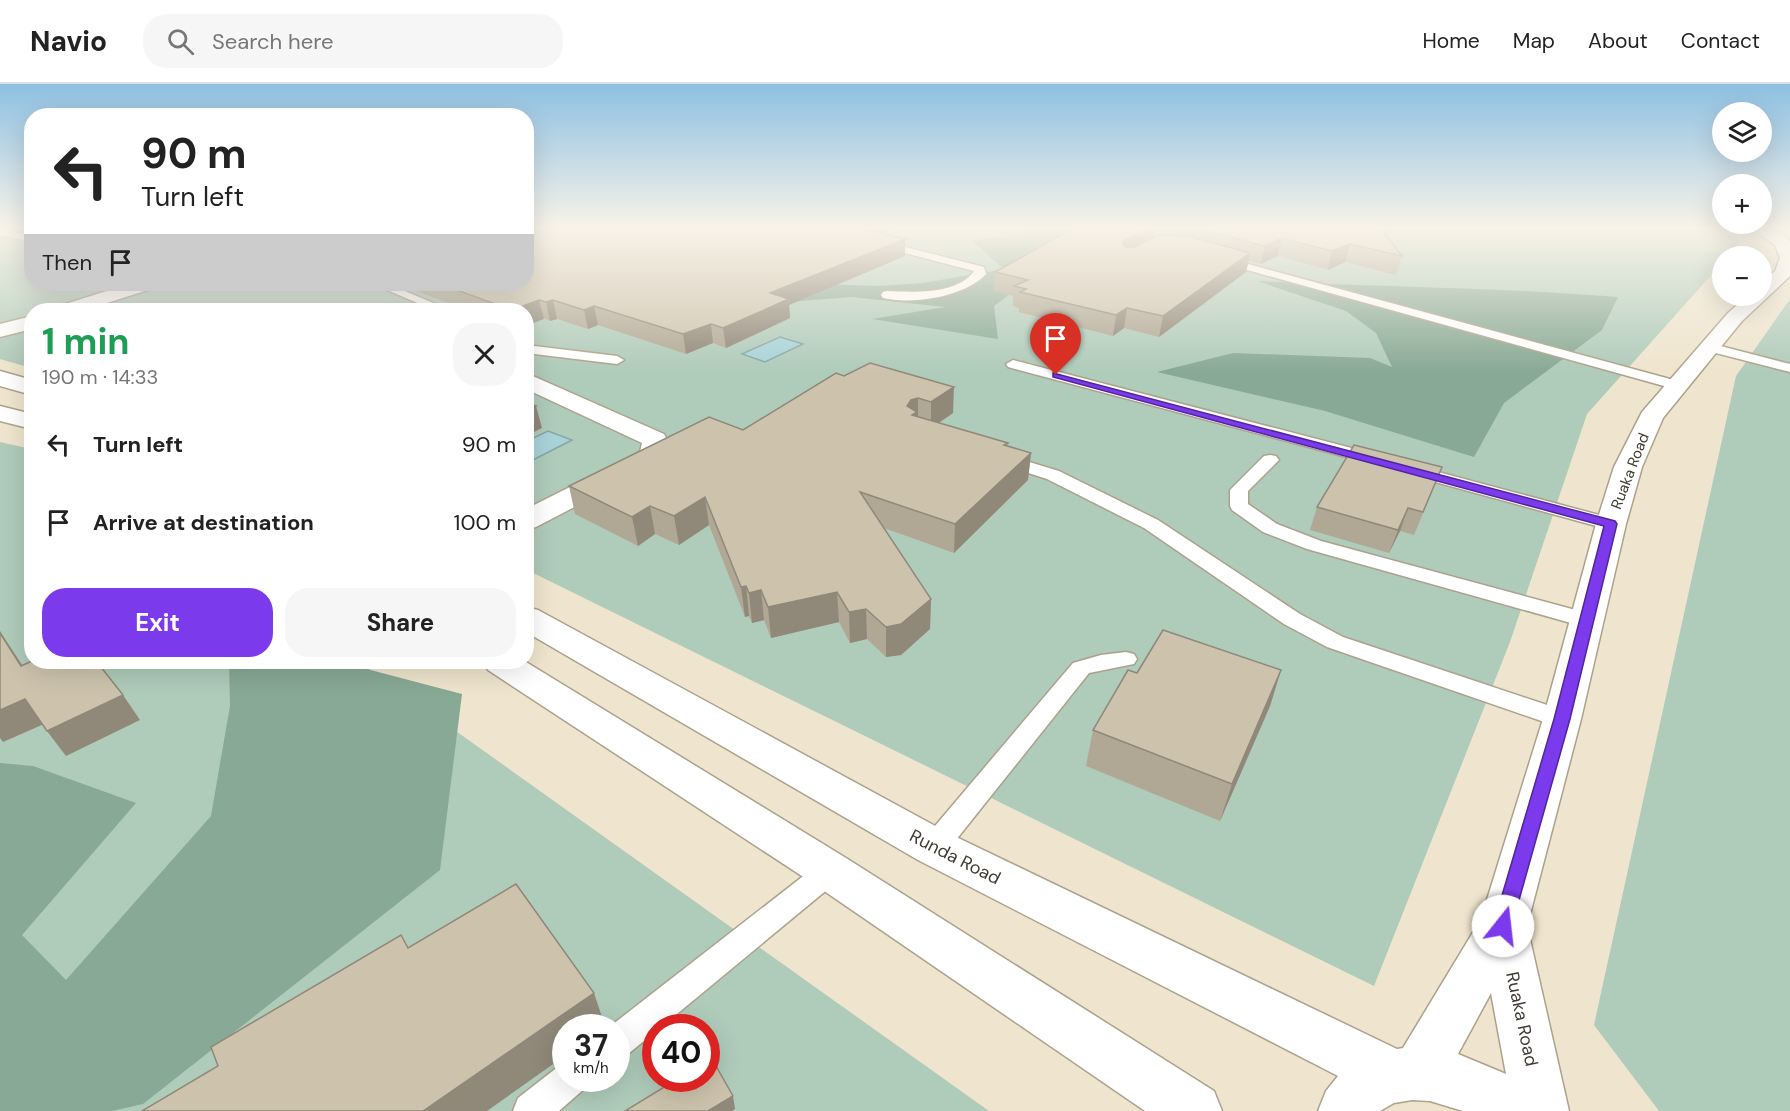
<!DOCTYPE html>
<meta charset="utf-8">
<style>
body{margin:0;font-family:"DM Sans",sans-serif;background:#f6f6f6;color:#222;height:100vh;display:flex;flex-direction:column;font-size:22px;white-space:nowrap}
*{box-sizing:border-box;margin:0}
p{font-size:20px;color:#767676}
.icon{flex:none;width:33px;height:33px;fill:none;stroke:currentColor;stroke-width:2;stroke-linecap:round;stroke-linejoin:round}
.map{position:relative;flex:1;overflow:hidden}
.panel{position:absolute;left:24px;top:219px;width:510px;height:366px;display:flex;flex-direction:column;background:#fff;border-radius:24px;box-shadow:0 6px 24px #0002}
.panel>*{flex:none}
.hud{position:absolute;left:24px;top:24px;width:510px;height:183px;border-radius:24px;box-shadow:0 6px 24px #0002;background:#fff;color:#222;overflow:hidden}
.tools{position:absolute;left:1712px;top:18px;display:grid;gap:12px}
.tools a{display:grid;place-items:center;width:60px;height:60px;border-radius:50%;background:#fff;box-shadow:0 6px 24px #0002;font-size:30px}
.speed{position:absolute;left:552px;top:930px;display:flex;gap:12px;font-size:30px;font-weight:700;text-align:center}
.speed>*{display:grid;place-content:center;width:78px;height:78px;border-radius:50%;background:#fff;box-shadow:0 6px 24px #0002;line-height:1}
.speed small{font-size:15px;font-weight:400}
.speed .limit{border:9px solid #d22;background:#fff;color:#111}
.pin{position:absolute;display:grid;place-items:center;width:51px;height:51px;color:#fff;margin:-62px -26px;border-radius:50% 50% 50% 0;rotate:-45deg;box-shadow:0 0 6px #0007}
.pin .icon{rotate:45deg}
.me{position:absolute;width:66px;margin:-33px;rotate:16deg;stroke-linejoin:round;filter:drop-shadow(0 0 4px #0008)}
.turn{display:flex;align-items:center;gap:21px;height:126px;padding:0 18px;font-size:27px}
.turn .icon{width:78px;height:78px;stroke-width:2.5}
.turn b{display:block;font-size:42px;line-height:51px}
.then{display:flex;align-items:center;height:57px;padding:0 18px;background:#0003;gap:12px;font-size:22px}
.round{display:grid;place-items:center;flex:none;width:63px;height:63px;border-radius:24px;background:#f6f6f6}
.overview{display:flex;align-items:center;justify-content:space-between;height:102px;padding:0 18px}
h1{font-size:36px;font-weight:700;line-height:45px;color:#1e9e55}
.button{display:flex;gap:12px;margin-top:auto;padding:12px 18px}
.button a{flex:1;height:69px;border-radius:24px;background:#7c3aed;color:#fff;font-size:24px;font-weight:700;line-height:69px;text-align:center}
.button a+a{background:#f6f6f6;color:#222}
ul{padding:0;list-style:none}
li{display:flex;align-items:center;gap:18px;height:78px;padding:0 18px}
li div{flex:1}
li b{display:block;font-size:22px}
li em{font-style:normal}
header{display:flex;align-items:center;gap:36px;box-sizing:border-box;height:84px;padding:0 30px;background:#fff;border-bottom:2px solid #e0e0e0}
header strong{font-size:28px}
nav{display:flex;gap:33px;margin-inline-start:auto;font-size:21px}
.search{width:420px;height:54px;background:#f6f6f6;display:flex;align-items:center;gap:15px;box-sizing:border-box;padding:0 21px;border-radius:24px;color:#767676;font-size:22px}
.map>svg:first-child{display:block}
.green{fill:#afcbba;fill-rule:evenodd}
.forest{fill:#88a995}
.water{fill:#a8d3d9;stroke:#89a6a7;stroke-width:1.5}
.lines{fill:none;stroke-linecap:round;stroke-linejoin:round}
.lane-casing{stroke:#aca18c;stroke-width:3}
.street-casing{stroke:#aca18c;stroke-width:3}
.secondary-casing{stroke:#aca18c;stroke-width:3}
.lane{fill:#fff;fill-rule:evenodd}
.street{fill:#fff;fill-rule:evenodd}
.secondary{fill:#fff;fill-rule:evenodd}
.wall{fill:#b0a895}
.shaded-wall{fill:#908879}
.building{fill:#cdc3ad;stroke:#908879;stroke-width:1.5}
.route{fill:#7c3aed;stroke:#51269a;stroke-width:1.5}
.labels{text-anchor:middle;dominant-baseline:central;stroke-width:4.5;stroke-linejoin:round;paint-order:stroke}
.street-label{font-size:15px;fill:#403c33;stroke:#fff}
.near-street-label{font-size:18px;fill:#403c33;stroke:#fff}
</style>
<header>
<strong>Navio</strong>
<div class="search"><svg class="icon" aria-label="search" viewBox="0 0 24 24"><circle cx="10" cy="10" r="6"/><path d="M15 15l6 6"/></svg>Search here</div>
<nav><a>Home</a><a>Map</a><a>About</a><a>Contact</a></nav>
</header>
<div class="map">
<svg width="1790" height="1027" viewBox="0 0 1790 1027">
<rect width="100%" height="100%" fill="#efe5ce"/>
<g class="green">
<polygon points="0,144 31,144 32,200 526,200 527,144 1721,144 1741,157 1728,172 1722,172 1722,179 1587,330 1510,558 1374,902 527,486 526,226 32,226 31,284 0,275"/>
<polygon points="1790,215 1790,1027 1659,1027 1594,941 1736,292"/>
<path d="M0,358L31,365L32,578H359L989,1027H0ZM566,944H616V994H566ZM656,944H706V994H656Z"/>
</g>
<g class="forest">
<polygon points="1025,144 1074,144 1023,200 994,222 998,255 872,235 945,223 852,213 761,220 816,200 879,202 923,199 1004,185 972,157 1028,149"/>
<path d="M1257,197C1377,203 1498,203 1618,213L1602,246L1504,319L1474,373L1325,327L1157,288L1233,269L1370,274L1392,283L1376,249L1346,227Z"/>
<polygon points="229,578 340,578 462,610 440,786 143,1020 112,1027 0,1027 0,679 33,682 136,719 22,851 66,896 211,732 230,622"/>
</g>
<g class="water">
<polygon points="780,253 803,260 765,278 742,270"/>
<polygon points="548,347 572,356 527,379 527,357"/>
</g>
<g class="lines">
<g class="lane-casing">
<g id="lane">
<polygon points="0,145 32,152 32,158 0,151"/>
<path d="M878,156L984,183L986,190C965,213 912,221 883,214L881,211L883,208L887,207C914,208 957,211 974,187L874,161V157Z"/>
<polygon points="1219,172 1681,298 1683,301 1681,304 1671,304 1215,177 1213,175"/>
<polygon points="373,200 388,200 450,226 434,226"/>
<polygon points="1709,259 1790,280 1790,288 1704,266 1702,263"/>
<polygon points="526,261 617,272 624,276 617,280 526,269"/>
<polygon points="1013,276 1382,372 1385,376 1382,380 1376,381 1008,283 1006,280"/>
<polygon points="1003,370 1059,387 1158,436 1300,530 1343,553 1571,629 1574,635 1571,641 1562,644 1553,641 1327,563 1284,540 1144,444 1047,395 997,379 994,375 997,371"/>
<polygon points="1270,371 1276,372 1279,376 1248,407 1248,420 1277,440 1321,457 1594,531 1597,536 1594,541 1586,543 1578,541 1307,465 1263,448 1232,426 1230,422 1230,406 1264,372"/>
<polygon points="1412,381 1618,436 1620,440 1618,444 1611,446 1406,390 1403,386 1406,382"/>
<polygon points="1126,568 1134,570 1137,575 1134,580 1089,589 944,771 934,774 924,771 920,763 924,755 1073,579 1101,571"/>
<polygon points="830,775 840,779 844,787 840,795 660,944 656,944 656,947 628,970 616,974 616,944 608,944 820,779"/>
<polygon points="566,979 566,994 588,994 583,1006 559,1027 513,1027 518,1014 559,982"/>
</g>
</g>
<g class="street-casing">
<g id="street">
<polygon points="129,200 156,200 154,204 85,226 56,226 59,222"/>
<polygon points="32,232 32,245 0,253 0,240"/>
<path d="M526,289L664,350C671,360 666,369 659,379L536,443L526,446V425L640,368L642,359L526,305Z"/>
</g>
</g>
<g class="secondary-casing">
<g id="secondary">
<path d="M1751,144C1766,143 1779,145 1790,157V192L1742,237L1663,334L1642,383L1626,440L1581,635L1527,842L1569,1027H1463L1430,1017L1412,1016L1394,1019L1380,1027H1318L1326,1007L1338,992L918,776L526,548V523L538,526L950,750L1397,965L1403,964L1481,835L1543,635L1596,440L1614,383L1642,328L1728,229L1747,212H1761V199L1775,187L1780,174L1775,161ZM1491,909L1506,990L1458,970Z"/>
<polygon points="0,287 32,296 32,311 0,302"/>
<polygon points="0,322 32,330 32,345 0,337"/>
<polygon points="483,578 526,578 846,774 1214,1007 1222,1027 1145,1027 814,800 488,586"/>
</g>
</g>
<use href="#lane" class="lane"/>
<use href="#street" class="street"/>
<use href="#secondary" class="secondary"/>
</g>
<g class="wall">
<polygon points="0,144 32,144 32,151"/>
<polygon points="526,144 895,144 882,149 905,172 789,221 790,234 726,264 713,259 686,270 598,241 588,245 557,235 550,237 526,226 467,226 403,202 403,200 526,200"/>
<polygon points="1074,144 1390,144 1388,155 1402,172 1396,191 1345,178 1328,186 1278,172 1261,180 1249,177 1246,188 1159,253 1124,244 1113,252 1019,228 1019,224 1013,222 1013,212 994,207 995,188"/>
<polygon points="870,279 953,329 939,339 1008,359 1008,362 1031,369 1028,396 954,469 884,444 931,515 930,545 901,571 886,573 867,555 850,559 839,538 771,554 764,536 752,539 749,532 745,533 709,441 679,461 655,450 638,462 575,430 569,402 743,346 844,292"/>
<polygon points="1442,383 1414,451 1400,447 1389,469 1310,446 1317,423"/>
<polygon points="1281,586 1270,622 1220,737 1086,682 1093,646 1137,589"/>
</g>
<g class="shaded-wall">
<polygon points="872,144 895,144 872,154"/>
<polygon points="1151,144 1155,144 1153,159 1120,175 1123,157"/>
<polygon points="1282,154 1278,172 1261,180 1265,162"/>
<polygon points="905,155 905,172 789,221 790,234 726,264 723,244 770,209"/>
<polygon points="1350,160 1345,178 1328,186 1332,167"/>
<polygon points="1250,169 1246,188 1159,253 1163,232"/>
<polygon points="539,216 544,235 526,242 526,226 513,226"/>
<polygon points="553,216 557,235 550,237 546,218"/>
<polygon points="594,222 598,241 588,245 584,226"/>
<polygon points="1127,224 1124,244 1113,252 1116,231"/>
<polygon points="711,240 713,259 686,270 683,250"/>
<polygon points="527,289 532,310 526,313"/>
<polygon points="954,303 953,329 931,344 931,318"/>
<polygon points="918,314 918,340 907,322 911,316"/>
<polygon points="526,315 529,326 536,322 542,344 526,352"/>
<polygon points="1031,369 1028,396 954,469 955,440"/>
<polygon points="705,413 709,441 679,461 674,432"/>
<polygon points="650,422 655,450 638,462 632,433"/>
<polygon points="1408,424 1400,447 1389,469 1398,446"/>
<polygon points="746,502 749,532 745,533 741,503"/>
<polygon points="761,506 764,536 752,539 749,509"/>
<polygon points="837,508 839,538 771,554 768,523"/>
<polygon points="931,515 930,545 901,571 886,573 886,543"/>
<polygon points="866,525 867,555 850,559 849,528"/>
<polygon points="0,547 5,555 39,607 21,582 0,549"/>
<polygon points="1281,586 1270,622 1220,737 1232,700"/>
<polygon points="123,611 140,636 66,672 47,647"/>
<polygon points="25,615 44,640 3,658 0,654 0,626"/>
<polygon points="594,909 605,942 603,944 566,944 566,971 487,1027 423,1027"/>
<polygon points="733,1012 735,1025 732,1027 708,1027"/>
</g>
<g class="building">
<polygon points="526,144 860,144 905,155 770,209 789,215 723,244 711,240 683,250 594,222 584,226 553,216 546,218 539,216 512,226 440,200 526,200"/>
<polygon points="1074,144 1151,144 1123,157 1122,160 1126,163 1135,163 1159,151 1188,152 1250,169 1163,232 1127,224 1116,231 1020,208 1026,205 1014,202 1028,196 995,188"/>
<polygon points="1195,144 1390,144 1390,148 1381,146 1402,172 1350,160 1332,167 1282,154 1265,162"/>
<polygon points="264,223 273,226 251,226"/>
<polygon points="870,279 954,303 931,318 918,314 911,316 907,322 917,328 912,331 1008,359 1004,361 1031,369 955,440 860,408 931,515 901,540 886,543 866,525 849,528 837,508 768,523 761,506 749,509 746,502 741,503 705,413 674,432 650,422 632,433 569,402 709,333 743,346 836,289 844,292"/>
<polygon points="526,319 536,322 526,327"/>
<polygon points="1354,361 1442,383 1423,428 1408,424 1398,446 1317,423"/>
<polygon points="1163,546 1281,586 1232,700 1093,646 1128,586 1137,589"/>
<polygon points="0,549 21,582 32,577 97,578 123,611 47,647 25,615 0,626"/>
<polygon points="516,800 594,909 423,1027 142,1027 218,982 211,963 401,851 408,864"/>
<polygon points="712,975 733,1012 708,1027 625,1027 679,994 706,994 706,978"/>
</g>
<linearGradient id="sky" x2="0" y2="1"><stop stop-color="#8ec0e2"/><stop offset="0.5" stop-color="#f8f3e9"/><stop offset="1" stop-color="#f8f3e9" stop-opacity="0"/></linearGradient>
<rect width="1790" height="288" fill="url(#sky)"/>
<polygon class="route" points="1053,289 1615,437 1617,440 1570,635 1510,848 1503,851 1496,848 1493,842 1554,635 1604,442 1053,293"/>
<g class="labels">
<g class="street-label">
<text transform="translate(1630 387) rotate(-69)">Ruaka Road</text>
</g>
<g class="near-street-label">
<text transform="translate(955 773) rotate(27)">Runda Road</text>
<text transform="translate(1522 935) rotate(78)">Ruaka Road</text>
</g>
</g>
</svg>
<div class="tools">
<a><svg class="icon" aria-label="layers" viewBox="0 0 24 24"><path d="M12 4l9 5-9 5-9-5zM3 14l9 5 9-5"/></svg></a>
<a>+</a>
<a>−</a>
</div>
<div class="speed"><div>37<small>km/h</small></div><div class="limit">40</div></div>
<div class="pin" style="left:1056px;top:291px;background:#d93025"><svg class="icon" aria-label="arrive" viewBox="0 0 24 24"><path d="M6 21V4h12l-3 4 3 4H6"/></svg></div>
<svg class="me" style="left:1503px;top:842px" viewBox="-20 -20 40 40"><circle r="19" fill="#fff"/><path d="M0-13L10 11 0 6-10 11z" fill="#7c3aed"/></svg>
<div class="hud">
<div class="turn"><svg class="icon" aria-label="left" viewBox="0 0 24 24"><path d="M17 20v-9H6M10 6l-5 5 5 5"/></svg><div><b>90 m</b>Turn left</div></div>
<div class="then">Then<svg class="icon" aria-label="arrive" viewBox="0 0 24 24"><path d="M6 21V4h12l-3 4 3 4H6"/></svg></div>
</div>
<section class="panel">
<div class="overview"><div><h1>1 min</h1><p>190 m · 14:33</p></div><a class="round"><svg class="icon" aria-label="close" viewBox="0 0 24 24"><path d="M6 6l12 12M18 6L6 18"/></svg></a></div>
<ul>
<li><svg class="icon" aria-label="left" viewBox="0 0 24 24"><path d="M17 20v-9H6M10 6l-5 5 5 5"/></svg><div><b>Turn left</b></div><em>90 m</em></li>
<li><svg class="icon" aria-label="arrive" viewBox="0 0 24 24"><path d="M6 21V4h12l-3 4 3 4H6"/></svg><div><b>Arrive at destination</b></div><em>100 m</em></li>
</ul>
<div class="button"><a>Exit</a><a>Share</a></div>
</section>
</div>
